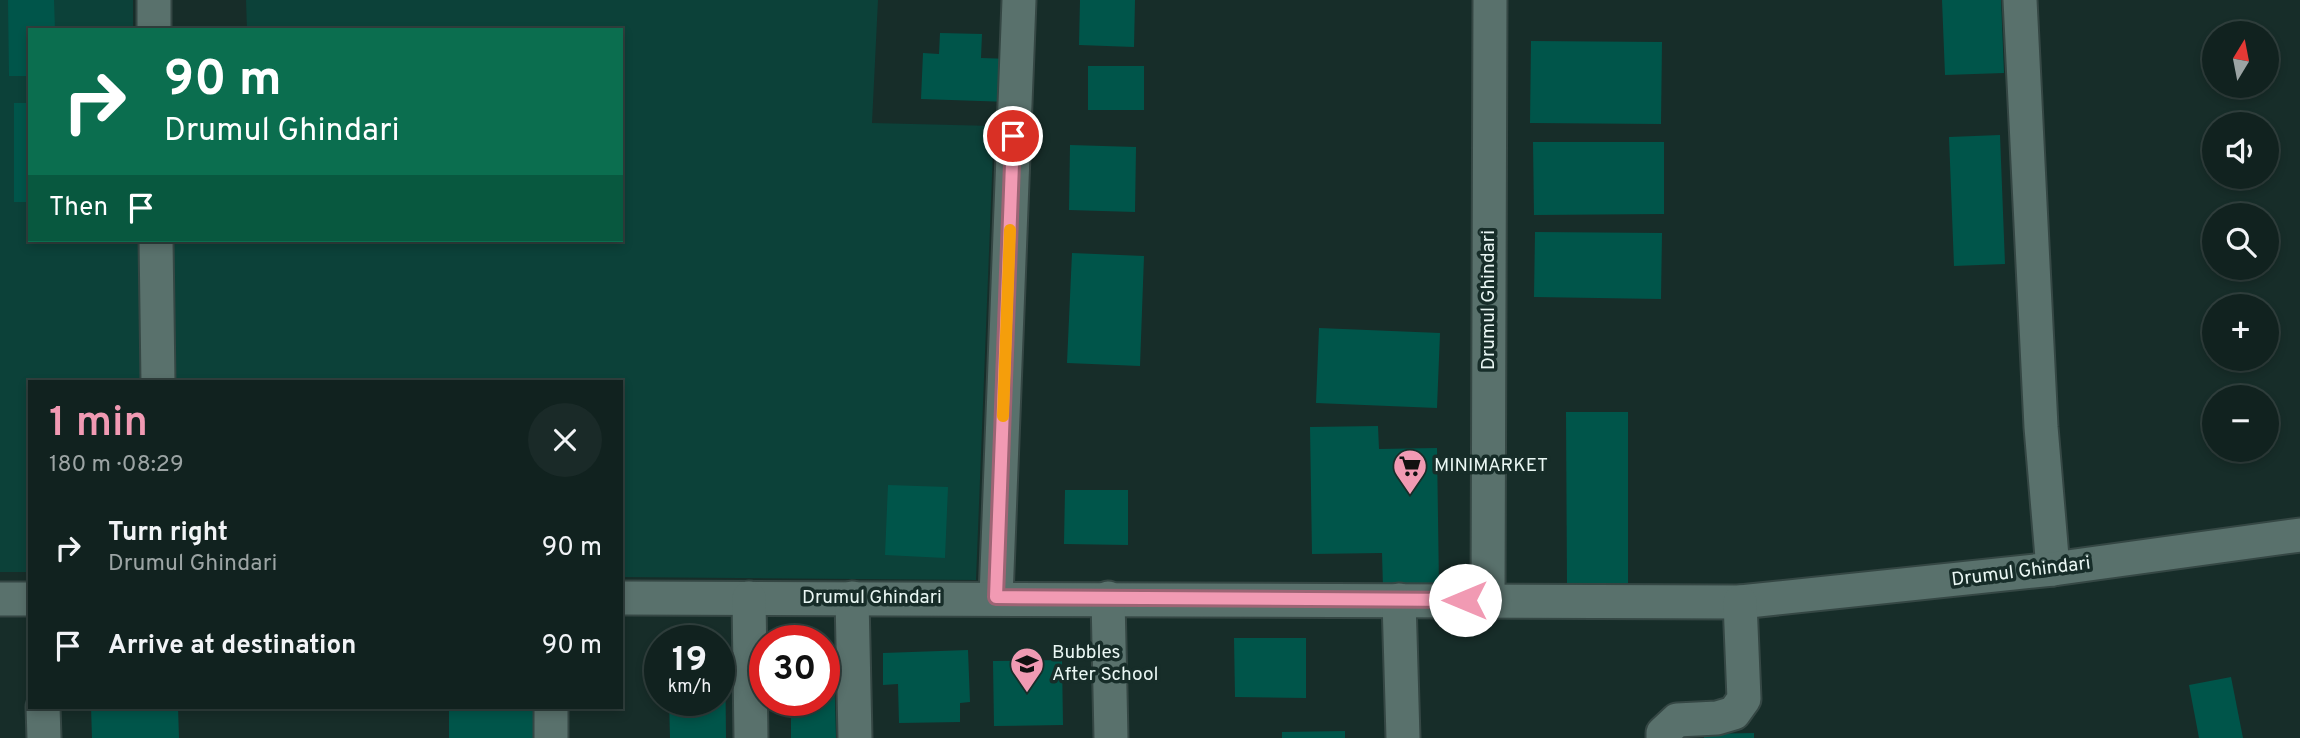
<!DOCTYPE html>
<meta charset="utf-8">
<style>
body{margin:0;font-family:Overpass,sans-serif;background:#1a2a28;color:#f1f3f6;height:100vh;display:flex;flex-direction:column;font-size:26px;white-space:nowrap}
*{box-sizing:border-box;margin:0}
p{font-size:23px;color:#9ca4a4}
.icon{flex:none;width:38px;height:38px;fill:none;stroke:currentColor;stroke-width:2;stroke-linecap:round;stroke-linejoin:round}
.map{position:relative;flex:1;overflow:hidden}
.drawer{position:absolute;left:28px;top:380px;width:595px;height:329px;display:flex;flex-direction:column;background:#11221f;border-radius:0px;box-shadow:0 4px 10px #0003,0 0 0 2px #303f3d}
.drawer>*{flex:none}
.top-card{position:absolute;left:28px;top:28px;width:595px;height:214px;border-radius:0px;box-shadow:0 4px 10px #0003,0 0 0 2px #303f3d;background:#0b6e4f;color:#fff;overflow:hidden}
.needle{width:46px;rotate:10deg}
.buttons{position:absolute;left:2202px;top:21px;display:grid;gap:14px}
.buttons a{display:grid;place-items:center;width:77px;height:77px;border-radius:50%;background:#11221f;box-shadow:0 4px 10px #0003,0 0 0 2px #303f3d;font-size:35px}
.speed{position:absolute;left:644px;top:625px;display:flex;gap:14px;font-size:35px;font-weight:700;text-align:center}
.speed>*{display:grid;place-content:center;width:91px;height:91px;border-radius:50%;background:#11221f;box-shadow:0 4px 10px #0003,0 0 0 2px #303f3d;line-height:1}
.speed small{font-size:18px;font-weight:400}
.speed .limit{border:10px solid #d22;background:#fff;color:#111}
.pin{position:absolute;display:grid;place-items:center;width:60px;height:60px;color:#fff;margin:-30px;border:4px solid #fff;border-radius:50%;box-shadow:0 2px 7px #0007}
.me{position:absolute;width:77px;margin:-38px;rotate:270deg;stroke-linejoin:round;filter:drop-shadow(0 0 5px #0008)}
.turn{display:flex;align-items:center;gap:24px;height:147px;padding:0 21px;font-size:32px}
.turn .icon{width:91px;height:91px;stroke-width:2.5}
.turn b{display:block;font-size:49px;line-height:60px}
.then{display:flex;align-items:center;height:66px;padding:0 21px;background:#0003;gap:14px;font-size:26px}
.round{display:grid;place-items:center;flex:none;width:74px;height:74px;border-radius:37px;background:#1a2a28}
.overview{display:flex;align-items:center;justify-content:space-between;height:119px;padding:0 21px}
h1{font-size:42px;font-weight:600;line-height:52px;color:#f19ab3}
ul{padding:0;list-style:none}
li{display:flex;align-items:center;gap:21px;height:98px;padding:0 21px}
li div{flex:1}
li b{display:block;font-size:26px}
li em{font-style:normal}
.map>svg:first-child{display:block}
.green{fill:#0c4139}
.building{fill:#00554a}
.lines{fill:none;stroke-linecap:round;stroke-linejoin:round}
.street-casing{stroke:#354744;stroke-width:37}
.street{stroke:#59716c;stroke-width:33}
.route-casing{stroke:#9d6474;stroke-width:18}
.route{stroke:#f19ab3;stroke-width:12}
.slow{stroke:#f59e0b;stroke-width:12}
.labels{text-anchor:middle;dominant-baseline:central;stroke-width:7;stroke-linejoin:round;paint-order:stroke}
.street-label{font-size:19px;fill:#eaf7f4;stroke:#172d29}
.poi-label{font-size:19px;fill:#eaf7f4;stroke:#172d29;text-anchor:start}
</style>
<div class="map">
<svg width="2300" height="738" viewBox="0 0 2300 738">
<rect width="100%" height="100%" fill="#172d29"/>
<polygon class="green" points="0,0 133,0 133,30 30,30 30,240 621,240 621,30 247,30 246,0 878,0 872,123 994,126 976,580 621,577 621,382 30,382 30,572 0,572"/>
<g class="building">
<polygon points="8,0 54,0 55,30 30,30 30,76 9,76"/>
<polygon points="1080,0 1135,0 1134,47 1079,45"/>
<polygon points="1942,0 2001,0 2004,73 1945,75"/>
<polygon points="940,33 982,34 981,58 1012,59 1010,102 921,99 923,53 939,54"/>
<polygon points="1531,41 1662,42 1661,124 1530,123"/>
<rect x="1088" y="66" width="56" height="44"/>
<rect x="14" y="103" width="16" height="99"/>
<polygon points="2000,135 2005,264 1954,266 1949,137"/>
<polygon points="1533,142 1664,142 1664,214 1534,215"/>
<polygon points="1070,145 1136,147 1135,212 1069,210"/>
<polygon points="1535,232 1662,233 1661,299 1534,297"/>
<polygon points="1072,253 1144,256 1140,366 1067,363"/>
<polygon points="1319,328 1440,333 1437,408 1316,403"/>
<polygon points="1566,412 1628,412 1628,583 1567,584"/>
<polygon points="1378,426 1379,449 1437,448 1439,587 1383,588 1382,553 1312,554 1310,427"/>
<polygon points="888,485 948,487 945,558 885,555"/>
<polygon points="1065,490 1128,490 1128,545 1064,544"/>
<polygon points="1234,638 1306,638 1306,698 1235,697"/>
<polygon points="719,640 725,640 726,738 670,738 669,700 719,700"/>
<polygon points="968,650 970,702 960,703 960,722 899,723 898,684 883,685 883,653"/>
<polygon points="1062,660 1063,725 994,726 993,661"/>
<polygon points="824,662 834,662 836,738 791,738 791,700 824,700"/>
<polygon points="2231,677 2243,738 2199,738 2189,685"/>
<polygon points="91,707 178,707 179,738 92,738"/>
<polygon points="449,707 535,707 536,738 449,738"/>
<polygon points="1345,731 1345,738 1282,738 1282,732"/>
<polygon points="1754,733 1754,738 1704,738 1704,734"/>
</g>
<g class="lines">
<g class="street-casing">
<g id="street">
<polyline points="154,0 154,30"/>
<polyline points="2020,0 2041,427 2053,569"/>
<polyline points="156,240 158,382"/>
<polyline points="996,597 1019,0"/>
<polyline points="621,598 1740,602 2053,569 2300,535"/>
<polyline points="749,598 751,738"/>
<polyline points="852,598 855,738"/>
<polyline points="1108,598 1111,738"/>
<polyline points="0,599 30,599"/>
<polyline points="1488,599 1490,0"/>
<polyline points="1399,600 1403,738"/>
<polyline points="43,707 44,738"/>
<polyline points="551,707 551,738"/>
<polyline points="1663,738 1663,733 1677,720 1717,718 1734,713 1744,699 1740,602"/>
</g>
</g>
<use href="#street" class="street"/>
</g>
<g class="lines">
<g class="route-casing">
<polyline id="route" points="1013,136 996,597 1465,600"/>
</g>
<use href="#route" class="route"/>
<polyline class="slow" points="1003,416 1010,230"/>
</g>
<defs>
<g id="supermarket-pin" transform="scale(1.75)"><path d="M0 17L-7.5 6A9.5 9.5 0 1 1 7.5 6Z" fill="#f19ab3" stroke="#172d29"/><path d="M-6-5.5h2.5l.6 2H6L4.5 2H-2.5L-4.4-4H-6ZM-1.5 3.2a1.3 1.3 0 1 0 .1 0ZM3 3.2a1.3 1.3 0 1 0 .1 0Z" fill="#111"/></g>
<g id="school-pin" transform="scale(1.75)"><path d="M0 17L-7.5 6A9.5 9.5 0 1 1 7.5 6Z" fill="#f19ab3" stroke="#172d29"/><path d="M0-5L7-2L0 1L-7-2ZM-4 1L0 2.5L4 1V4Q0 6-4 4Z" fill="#111"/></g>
</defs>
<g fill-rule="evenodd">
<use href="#supermarket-pin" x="1410" y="466"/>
<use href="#school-pin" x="1027" y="664"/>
</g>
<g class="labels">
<g class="street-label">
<text transform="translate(1489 300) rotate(-90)">Drumul Ghindari</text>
<text transform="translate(2021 572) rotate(-7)">Drumul Ghindari</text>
<text x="872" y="598">Drumul Ghindari</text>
</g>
<g class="poi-label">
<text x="1434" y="466">MINIMARKET</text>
<text x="1052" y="653">Bubbles<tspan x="1052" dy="22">After School</tspan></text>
</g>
</g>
</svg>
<div class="buttons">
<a><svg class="needle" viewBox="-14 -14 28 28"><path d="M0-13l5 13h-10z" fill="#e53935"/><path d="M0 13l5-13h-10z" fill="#9ca4a4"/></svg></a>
<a><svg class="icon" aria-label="sound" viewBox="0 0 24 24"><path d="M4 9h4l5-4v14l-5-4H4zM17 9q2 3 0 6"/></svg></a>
<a><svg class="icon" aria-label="search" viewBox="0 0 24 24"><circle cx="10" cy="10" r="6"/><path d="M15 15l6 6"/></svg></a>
<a>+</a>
<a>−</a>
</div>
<div class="speed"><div>19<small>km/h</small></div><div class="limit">30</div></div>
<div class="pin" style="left:1013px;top:136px;background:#d93025"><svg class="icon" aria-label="arrive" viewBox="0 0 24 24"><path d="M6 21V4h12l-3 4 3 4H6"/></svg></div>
<svg class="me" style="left:1465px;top:600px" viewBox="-20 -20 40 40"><circle r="19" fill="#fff"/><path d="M0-13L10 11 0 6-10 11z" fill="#f19ab3"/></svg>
<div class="top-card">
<div class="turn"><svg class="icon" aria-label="right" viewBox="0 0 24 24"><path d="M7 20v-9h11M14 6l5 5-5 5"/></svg><div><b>90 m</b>Drumul Ghindari</div></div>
<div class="then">Then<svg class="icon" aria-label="arrive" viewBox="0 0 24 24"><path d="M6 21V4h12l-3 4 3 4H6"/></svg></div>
</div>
<section class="drawer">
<div class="overview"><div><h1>1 min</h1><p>180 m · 08:29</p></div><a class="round"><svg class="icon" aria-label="close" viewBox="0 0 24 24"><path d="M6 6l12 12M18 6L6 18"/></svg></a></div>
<ul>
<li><svg class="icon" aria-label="right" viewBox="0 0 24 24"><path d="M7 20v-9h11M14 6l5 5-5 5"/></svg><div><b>Turn right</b><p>Drumul Ghindari</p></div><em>90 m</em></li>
<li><svg class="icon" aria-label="arrive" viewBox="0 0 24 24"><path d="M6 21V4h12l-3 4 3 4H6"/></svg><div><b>Arrive at destination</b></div><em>90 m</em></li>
</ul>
</section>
</div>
